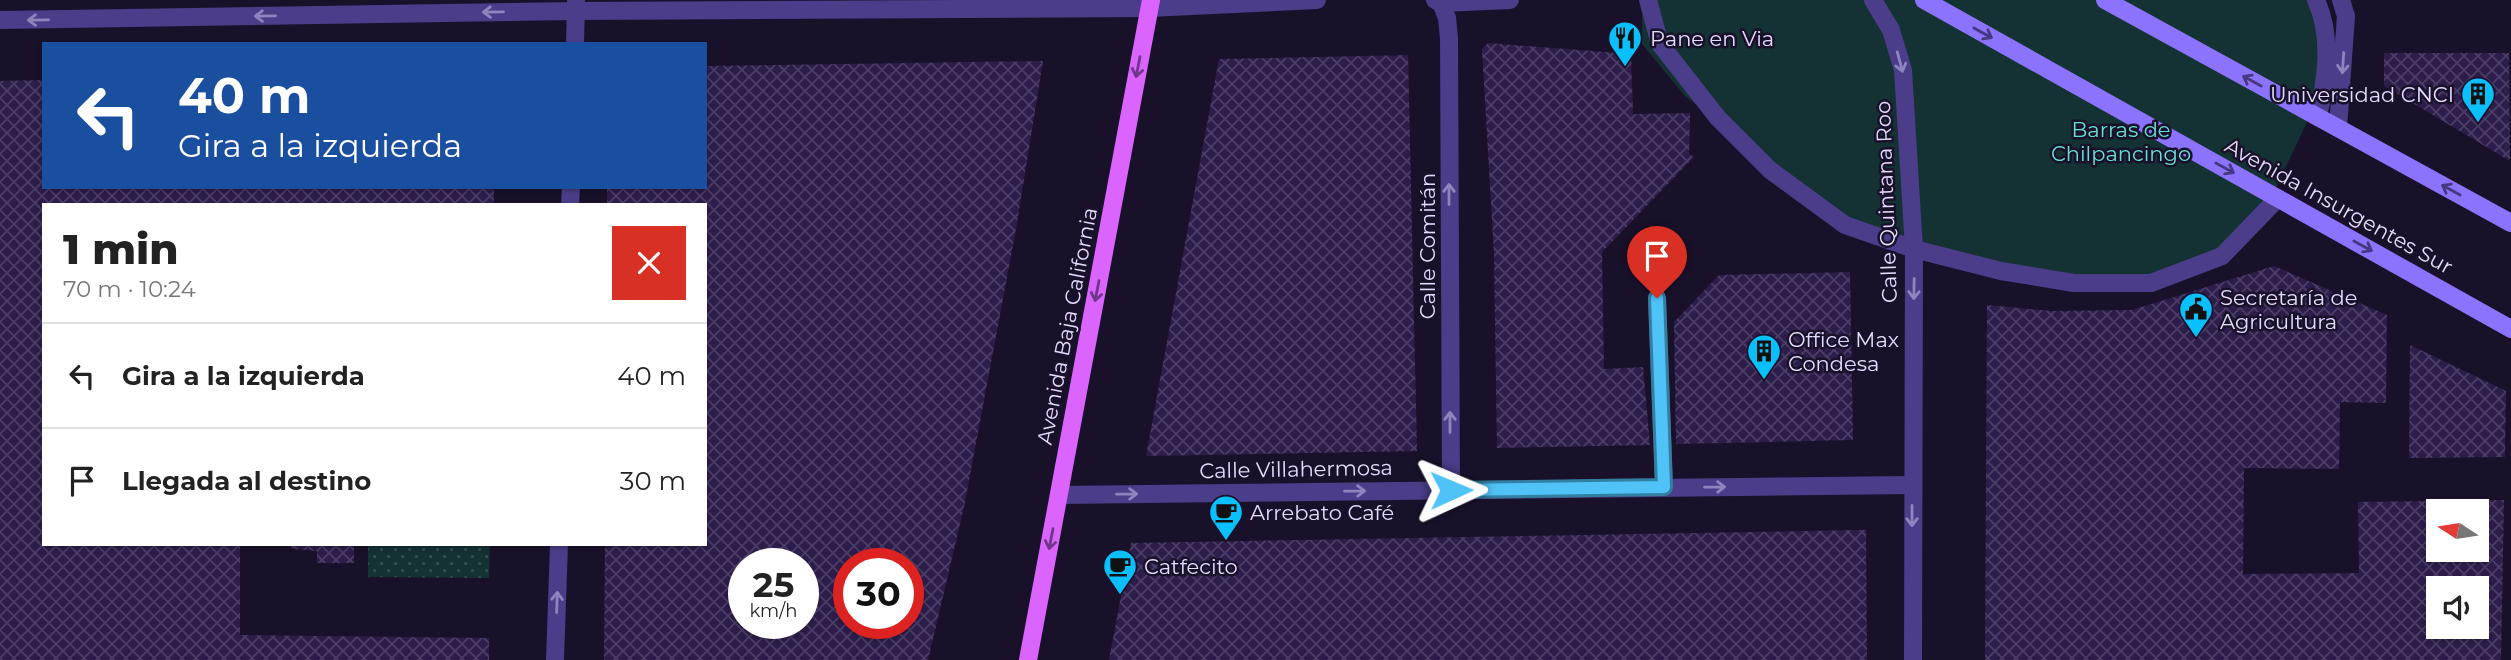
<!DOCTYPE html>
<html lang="es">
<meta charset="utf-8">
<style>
body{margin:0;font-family:Montserrat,sans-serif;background:#f6f6f6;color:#222;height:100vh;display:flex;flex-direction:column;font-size:26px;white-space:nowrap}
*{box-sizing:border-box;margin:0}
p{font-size:23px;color:#767676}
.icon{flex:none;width:38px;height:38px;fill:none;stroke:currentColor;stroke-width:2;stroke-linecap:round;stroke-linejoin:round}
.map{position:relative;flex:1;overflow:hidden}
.drawer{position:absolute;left:42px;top:203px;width:665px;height:343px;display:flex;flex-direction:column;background:#fff;border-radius:0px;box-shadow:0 2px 5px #0004}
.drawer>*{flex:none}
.banner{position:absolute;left:42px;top:42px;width:665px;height:147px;border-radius:0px;box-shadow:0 2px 5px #0004;background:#1a4fa0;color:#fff;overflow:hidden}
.needle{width:46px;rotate:282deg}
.buttons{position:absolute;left:2426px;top:499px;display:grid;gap:14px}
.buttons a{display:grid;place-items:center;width:63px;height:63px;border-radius:0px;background:#fff;box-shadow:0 2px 5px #0004;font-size:35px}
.speed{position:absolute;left:728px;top:548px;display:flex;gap:14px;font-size:35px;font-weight:700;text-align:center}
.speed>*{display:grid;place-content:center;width:91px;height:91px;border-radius:50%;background:#fff;box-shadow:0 2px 5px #0004;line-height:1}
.speed small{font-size:18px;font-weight:400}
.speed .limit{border:10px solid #d22;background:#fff;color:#111}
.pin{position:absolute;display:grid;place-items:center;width:60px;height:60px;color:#fff;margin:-72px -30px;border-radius:50% 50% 50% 0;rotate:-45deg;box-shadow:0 0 7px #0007}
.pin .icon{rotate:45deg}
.me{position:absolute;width:77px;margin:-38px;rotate:89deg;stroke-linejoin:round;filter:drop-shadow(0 0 5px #0008)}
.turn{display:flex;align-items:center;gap:24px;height:147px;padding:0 21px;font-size:32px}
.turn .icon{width:91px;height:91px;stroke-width:2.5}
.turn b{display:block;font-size:49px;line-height:60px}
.round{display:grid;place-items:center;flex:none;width:74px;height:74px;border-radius:0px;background:#f6f6f6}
.headline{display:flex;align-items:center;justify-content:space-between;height:119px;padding:0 21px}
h1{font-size:42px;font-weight:800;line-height:52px}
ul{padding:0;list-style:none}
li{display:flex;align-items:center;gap:21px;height:105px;padding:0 21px;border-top:2px solid #e0e0e0}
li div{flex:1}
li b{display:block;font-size:26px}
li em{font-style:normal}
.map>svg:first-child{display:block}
.park{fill:#143134}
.garden{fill:url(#garden-dots)}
.building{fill:url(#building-cross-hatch);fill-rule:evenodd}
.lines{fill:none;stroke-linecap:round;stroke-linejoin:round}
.service{stroke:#4b3d89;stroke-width:18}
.pedestrian{stroke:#4b3d89;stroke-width:18}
.minor{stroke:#4b3d89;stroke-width:18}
.secondary{stroke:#8b73fe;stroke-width:18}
.primary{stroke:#db63fe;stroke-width:18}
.oneway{stroke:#9084be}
.oneway2{stroke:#47387f}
.oneway3{stroke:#703689}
.route-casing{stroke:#337fa1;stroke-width:18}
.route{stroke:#4fc3f7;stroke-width:12}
.labels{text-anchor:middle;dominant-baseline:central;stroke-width:5;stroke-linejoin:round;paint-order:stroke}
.poi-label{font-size:21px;fill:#e4dbff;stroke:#19112a;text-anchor:start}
.park-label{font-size:21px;fill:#66e0d4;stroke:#19112a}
.street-label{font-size:21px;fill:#e4dbff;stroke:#19112a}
</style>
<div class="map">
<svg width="2511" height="660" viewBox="0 0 2511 660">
<defs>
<pattern id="garden-dots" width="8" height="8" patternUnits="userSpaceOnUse" patternTransform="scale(1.75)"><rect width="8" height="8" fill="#143134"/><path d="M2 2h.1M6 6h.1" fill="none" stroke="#364e52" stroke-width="1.8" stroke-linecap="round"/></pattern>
<pattern id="building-cross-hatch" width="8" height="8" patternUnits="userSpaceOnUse" patternTransform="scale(1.75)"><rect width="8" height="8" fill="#2d1d4b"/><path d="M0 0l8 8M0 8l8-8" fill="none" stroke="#4b3d66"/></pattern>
</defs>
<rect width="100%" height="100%" fill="#19112a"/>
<polygon class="park" points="1642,0 2316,0 2325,84 2264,213 2222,256 2132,283 2015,274 1889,240 1808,198 1730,130 1685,96 1642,44"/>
<polygon class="garden" points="368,544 490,544 489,578 368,577"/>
<g class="building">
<polygon points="1488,43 1631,54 1633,114 1690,113 1689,154 1694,157 1602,252 1604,369 1643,367 1650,445 1497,448 1494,255 1482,49"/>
<polygon points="2384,53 2509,53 2510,161 2384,86"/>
<polygon points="1408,55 1417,451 1146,456 1219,59"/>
<path d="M1043,61L1016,229L964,507L928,660H604L605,544H705V205H607V187H705V66ZM744,564H803V623H744ZM849,564H908V623H849Z"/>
<polygon points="44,80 44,187 494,187 494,205 44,205 44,544 240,544 240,635 489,638 489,660 0,660 0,81"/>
<path d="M2274,266L2387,315L2386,403L2340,402L2339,469L2244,468L2243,574L2359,573L2358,502L2504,500L2501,660H1985L1987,305L2051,311L2132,310ZM2438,511H2476V550H2438ZM2438,588H2476V626H2438Z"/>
<polygon points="1850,272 1853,440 1676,444 1674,322 1719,275"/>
<polygon points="2410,345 2506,391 2505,457 2409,458"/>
<polygon points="1866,530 1867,660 1109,660 1131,543"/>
<polygon points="288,544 354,544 354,563 317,563 317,551 293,549"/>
</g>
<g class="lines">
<polyline class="service" points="1657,298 1664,487"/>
<g class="pedestrian">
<polyline points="1648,0 1660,44 1718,118 1770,170 1845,225 1914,249 2001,271 2074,283 2151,283 2222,256 2278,198"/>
<path d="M2316,0C2333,37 2326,79 2318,117"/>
<polyline points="1441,3 1510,0"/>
</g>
<g class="minor">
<polyline points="1435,0 1441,3 1447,18 1449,38 1451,490"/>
<polyline points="1873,0 1891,30 1903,70 1914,249 1913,660"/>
<polyline points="0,20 576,11 1149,8 1317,0"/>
<polyline points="575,44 576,2"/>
<polyline points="2338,128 2346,16 2341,0"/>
<polyline points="570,205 571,187"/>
<polyline points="1059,495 1912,485"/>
<polyline points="555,660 559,544"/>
</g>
<g class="secondary">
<polyline points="1924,0 2511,329"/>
<polyline points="2105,0 2511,223"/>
</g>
<polyline class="primary" points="1028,660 1151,0"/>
</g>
<defs><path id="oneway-shaft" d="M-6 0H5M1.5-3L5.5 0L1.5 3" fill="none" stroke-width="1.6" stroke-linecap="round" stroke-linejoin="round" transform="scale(1.75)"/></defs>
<g class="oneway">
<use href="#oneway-shaft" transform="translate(493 12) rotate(179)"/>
<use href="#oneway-shaft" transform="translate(265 16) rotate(179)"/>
<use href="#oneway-shaft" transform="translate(38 20) rotate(179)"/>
<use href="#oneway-shaft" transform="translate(1900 62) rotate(75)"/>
<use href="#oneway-shaft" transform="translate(2343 63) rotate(94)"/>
<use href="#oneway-shaft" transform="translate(1449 194) rotate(-90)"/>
<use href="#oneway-shaft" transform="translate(1914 289) rotate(91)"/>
<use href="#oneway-shaft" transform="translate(1450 422) rotate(-90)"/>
<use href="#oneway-shaft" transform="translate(1715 487) rotate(-1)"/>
<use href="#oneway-shaft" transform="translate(1355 491) rotate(-1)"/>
<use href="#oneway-shaft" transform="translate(1127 494) rotate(-1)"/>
<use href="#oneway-shaft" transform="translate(1912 516) rotate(90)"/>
<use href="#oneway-shaft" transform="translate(557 602) rotate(-88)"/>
</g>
<g class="oneway2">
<use href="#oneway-shaft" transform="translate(1983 33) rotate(29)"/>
<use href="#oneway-shaft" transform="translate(2252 81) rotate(-151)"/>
<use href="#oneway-shaft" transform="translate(2225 168) rotate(29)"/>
<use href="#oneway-shaft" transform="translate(2451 190) rotate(-151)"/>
<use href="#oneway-shaft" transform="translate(2363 246) rotate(29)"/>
</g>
<g class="oneway3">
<use href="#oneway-shaft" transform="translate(1138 67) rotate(101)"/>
<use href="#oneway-shaft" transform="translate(1097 291) rotate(101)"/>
<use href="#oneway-shaft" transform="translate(1051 539) rotate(101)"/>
</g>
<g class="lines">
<g class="route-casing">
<polyline id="route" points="1451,490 1664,487 1657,298"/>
</g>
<use href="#route" class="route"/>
</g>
<defs>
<g id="restaurant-pin" transform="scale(1.75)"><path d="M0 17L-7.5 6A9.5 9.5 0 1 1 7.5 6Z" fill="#09c0fd" stroke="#19112a"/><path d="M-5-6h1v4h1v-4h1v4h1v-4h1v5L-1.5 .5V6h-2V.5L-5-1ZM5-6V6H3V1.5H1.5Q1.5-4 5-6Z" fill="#111"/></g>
<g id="building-pin" transform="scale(1.75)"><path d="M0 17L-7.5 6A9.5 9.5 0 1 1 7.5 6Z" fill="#09c0fd" stroke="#19112a"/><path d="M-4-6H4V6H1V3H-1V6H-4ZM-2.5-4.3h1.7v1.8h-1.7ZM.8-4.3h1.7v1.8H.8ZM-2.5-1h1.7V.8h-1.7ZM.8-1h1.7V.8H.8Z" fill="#111"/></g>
<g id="civic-pin" transform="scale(1.75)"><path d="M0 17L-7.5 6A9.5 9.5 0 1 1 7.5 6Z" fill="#09c0fd" stroke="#19112a"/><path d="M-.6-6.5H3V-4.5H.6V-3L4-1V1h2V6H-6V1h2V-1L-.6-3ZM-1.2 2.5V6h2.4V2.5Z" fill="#111"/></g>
<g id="cafe-pin" transform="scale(1.75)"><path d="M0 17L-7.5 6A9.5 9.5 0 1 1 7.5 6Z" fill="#09c0fd" stroke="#19112a"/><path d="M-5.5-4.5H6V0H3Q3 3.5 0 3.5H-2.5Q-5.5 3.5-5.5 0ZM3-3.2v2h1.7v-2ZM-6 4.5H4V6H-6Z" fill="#111"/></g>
</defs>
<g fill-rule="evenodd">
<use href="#restaurant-pin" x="1625" y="38"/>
<use href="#building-pin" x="2478" y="94"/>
<use href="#civic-pin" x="2196" y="309"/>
<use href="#building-pin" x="1764" y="351"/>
<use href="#cafe-pin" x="1226" y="512"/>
<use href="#cafe-pin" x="1120" y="566"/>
</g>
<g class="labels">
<g class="poi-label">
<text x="1650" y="38">Pane en Via</text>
<text x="2454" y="94" text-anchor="end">Universidad CNCI</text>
<text x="2220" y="297">Secretaría de<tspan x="2220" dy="24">Agricultura</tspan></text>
<text x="1788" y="339">Office Max<tspan x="1788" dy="24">Condesa</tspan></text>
<text x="1250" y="512">Arrebato Café</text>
<text x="1144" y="566">Catfecito</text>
</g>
<g class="park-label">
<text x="2121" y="129">Barras de<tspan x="2121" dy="24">Chilpancingo</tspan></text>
</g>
<g class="street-label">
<text transform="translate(1886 202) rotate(-92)">Calle Quintana Roo</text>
<text transform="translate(2339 206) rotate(29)">Avenida Insurgentes Sur</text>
<text transform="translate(1427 246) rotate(-90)">Calle Comitán</text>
<text transform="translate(1067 326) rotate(-79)">Avenida Baja California</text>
<text transform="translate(1296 469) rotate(-1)">Calle Villahermosa</text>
</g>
</g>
</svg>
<div class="buttons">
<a><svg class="needle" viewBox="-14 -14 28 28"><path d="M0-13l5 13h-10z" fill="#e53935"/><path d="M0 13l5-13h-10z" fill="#767676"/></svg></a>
<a><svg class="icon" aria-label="sound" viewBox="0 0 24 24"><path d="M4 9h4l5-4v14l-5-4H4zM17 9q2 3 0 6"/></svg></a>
</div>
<div class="speed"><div>25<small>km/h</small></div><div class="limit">30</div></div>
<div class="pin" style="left:1657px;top:298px;background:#d93025"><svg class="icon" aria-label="arrive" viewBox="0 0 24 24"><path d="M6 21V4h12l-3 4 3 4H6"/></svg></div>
<svg class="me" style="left:1451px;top:490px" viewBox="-20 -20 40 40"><path d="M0-17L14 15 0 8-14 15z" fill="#4fc3f7" stroke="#fff" stroke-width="4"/></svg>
<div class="banner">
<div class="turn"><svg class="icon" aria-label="left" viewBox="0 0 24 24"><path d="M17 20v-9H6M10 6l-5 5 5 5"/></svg><div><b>40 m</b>Gira a la izquierda</div></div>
</div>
<section class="drawer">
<div class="headline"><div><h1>1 min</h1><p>70 m · 10:24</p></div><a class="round" style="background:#d93025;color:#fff"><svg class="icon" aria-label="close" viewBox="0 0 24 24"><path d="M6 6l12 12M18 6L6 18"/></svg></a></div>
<ul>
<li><svg class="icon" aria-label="left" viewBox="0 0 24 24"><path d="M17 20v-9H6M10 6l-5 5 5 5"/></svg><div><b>Gira a la izquierda</b></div><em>40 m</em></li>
<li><svg class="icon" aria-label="arrive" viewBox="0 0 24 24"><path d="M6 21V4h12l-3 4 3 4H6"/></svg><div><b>Llegada al destino</b></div><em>30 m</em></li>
</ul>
</section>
</div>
